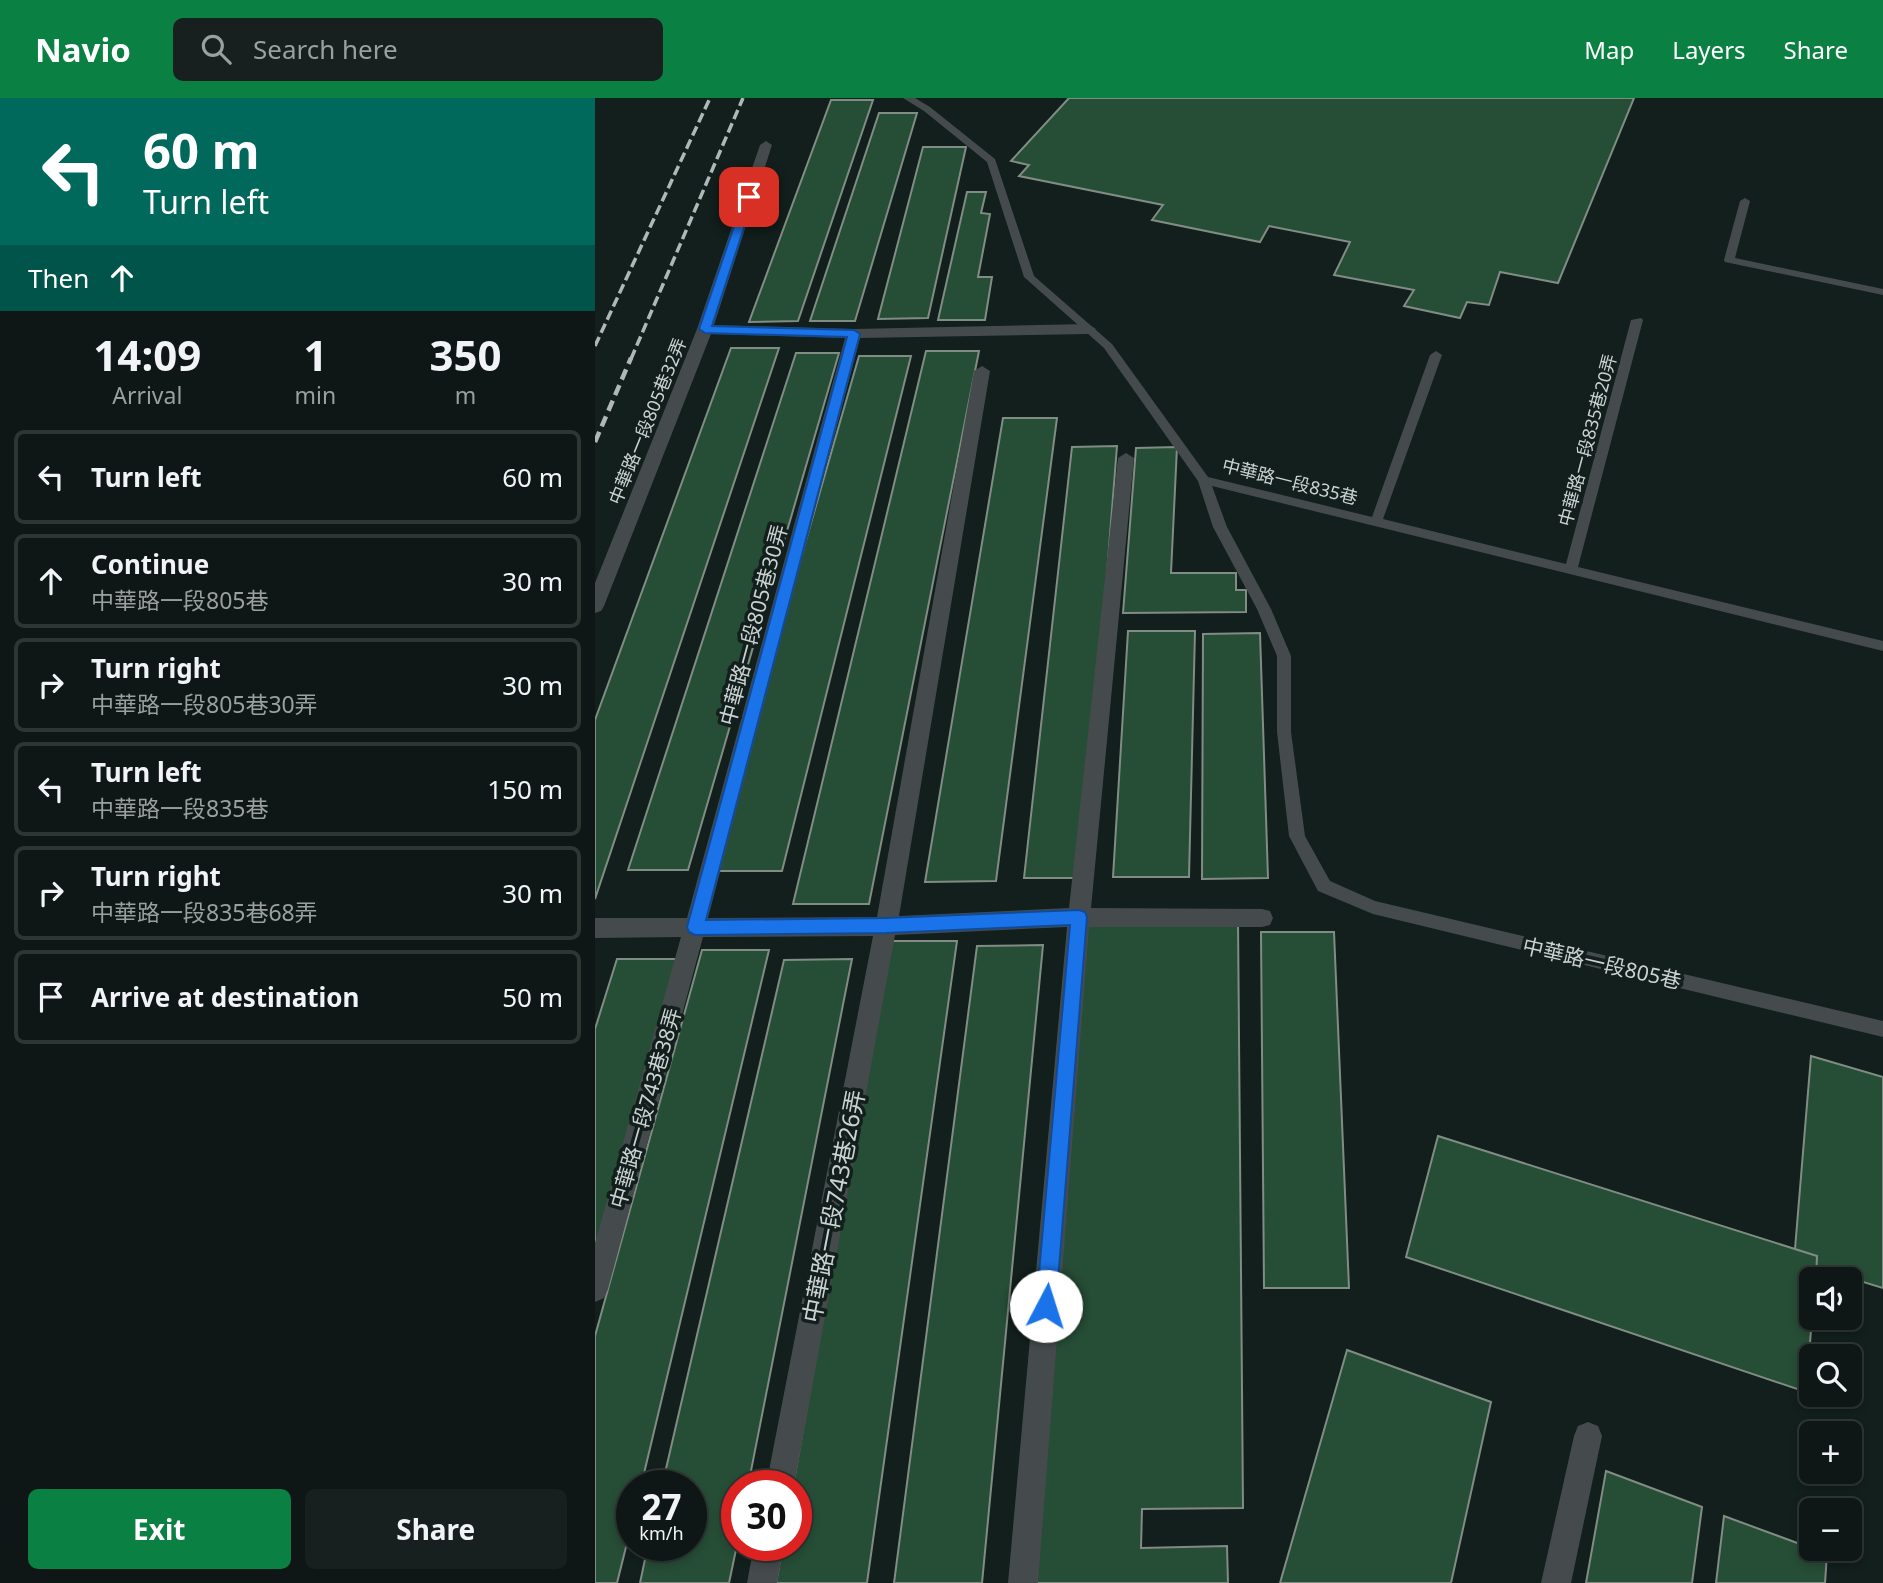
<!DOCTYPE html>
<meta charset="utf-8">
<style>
body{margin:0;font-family:"Noto Sans","Noto Sans TC",sans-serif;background:#17201e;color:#f1f3f6;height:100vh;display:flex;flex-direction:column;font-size:26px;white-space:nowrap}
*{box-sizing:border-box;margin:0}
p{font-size:23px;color:#9b9fa0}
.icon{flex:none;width:38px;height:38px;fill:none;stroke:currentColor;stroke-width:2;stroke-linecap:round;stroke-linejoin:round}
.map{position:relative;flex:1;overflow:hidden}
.sheet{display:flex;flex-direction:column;background:#0e1715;width:595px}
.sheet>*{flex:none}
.top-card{background:#00695c;color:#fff;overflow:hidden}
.fabs{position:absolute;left:1204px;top:1169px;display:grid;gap:14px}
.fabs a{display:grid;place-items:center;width:63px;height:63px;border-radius:10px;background:#0e1715;box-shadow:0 4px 10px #0003,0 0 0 2px #2e3634;font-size:35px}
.speed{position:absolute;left:21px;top:1372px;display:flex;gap:14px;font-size:35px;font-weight:700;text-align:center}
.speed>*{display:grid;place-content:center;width:91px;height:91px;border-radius:50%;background:#0e1715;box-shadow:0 4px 10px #0003,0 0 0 2px #2e3634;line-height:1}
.speed small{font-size:18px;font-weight:400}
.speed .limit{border:10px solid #d22;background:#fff;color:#111}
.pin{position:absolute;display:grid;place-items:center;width:60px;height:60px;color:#fff;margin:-30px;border-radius:14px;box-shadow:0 4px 10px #0006}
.me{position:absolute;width:77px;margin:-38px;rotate:5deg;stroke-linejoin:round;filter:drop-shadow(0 0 5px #0008)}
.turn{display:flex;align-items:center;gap:24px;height:147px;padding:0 28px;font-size:32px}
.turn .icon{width:91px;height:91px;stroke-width:2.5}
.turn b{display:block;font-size:49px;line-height:60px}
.then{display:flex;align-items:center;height:66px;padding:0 28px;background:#0003;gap:14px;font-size:26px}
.eta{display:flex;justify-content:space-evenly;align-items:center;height:119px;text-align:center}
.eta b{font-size:42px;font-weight:700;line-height:49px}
.action{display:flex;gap:14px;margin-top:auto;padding:14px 28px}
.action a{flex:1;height:80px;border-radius:10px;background:#0b8043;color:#fff;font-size:28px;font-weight:700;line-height:80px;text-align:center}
.action a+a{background:#17201e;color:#f1f3f6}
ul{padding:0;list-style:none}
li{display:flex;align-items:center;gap:21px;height:94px;margin:0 14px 10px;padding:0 14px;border:4px solid #2e3634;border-radius:10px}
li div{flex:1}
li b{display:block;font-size:26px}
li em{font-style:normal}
header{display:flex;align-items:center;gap:42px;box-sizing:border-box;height:98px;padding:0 35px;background:#0b8043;color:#fff}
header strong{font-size:33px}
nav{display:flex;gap:38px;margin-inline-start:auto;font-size:24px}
.search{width:490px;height:63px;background:#17201e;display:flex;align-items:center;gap:18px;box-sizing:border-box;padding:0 24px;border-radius:10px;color:#9b9fa0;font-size:26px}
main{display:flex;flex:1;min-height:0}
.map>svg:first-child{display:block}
.building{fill:#264d36;stroke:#808c84;stroke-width:2}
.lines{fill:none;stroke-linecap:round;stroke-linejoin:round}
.service{fill:#454b4c;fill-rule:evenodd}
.minor{fill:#454b4c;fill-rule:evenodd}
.rail-far1{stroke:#afb8b7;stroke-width:3.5;stroke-dasharray:10 4.5;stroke-linecap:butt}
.rail{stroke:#afb8b7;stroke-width:4.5;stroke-dasharray:11 6;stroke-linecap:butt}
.route{fill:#1a73e8;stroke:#114b97;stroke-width:2}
.labels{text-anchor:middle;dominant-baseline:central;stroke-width:7;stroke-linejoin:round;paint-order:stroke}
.far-street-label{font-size:18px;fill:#cbd3d2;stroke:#121f1c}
.street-label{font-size:21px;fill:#cbd3d2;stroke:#121f1c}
.near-street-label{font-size:24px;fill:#cbd3d2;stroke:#121f1c}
</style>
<header>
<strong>Navio</strong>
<div class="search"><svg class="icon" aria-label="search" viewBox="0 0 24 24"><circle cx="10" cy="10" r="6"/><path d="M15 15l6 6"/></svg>Search here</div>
<nav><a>Map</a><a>Layers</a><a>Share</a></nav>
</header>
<main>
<section class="sheet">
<div class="top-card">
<div class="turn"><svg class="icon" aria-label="left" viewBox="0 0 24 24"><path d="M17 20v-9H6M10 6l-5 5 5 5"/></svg><div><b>60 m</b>Turn left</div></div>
<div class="then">Then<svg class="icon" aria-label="ahead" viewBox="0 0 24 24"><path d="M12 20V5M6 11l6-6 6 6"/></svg></div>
</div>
<div class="eta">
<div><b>14:09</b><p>Arrival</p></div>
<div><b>1</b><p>min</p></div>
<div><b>350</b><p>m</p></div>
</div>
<ul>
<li><svg class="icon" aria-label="left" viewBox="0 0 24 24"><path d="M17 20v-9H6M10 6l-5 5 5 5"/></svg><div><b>Turn left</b></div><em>60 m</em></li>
<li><svg class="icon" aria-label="ahead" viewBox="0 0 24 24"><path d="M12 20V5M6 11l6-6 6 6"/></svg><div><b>Continue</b><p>中華路一段805巷</p></div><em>30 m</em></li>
<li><svg class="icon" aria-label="right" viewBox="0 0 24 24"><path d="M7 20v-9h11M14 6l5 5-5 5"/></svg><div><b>Turn right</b><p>中華路一段805巷30弄</p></div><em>30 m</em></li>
<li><svg class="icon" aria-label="left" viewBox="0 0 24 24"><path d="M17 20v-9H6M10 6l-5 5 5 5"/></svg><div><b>Turn left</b><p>中華路一段835巷</p></div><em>150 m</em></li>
<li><svg class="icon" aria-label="right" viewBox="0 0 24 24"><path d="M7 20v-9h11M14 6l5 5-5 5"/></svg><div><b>Turn right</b><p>中華路一段835巷68弄</p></div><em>30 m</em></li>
<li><svg class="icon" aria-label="arrive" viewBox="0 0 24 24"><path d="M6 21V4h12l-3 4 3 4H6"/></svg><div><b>Arrive at destination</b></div><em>50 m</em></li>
</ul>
<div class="action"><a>Exit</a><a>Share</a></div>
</section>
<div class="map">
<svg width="1288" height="1485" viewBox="0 0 1288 1485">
<rect width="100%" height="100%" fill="#121f1c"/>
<g class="building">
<polygon points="474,0 1039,0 963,185 905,174 894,207 872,204 865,220 809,208 819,192 739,177 755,144 674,128 665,144 557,122 568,107 424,78 434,67 416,63"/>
<polygon points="236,2 278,2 203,223 154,224"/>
<polygon points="284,15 322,15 260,223 215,223"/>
<polygon points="328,49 371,49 333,220 283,221"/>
<polygon points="372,94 391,94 386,115 395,116 383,179 397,179 390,222 343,222"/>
<polygon points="136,250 184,250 0,801 0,622"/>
<polygon points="331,253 384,253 274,806 198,806"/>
<polygon points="201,255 244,255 93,772 33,772"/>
<polygon points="264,258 316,258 187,773 116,773"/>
<polygon points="408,320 462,320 401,783 330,784"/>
<polygon points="522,348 488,780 429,780 477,349"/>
<polygon points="582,349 576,475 641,475 641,492 651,492 651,514 528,515 541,350"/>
<polygon points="533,533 600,533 594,779 518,779"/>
<polygon points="665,535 673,780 607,781 608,536"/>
<polygon points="643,821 648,1410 547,1411 546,1450 632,1448 633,1485 438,1485 488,822"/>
<polygon points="666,834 739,834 754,1190 669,1190"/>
<polygon points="294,843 362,843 272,1485 181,1485 188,1447 201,1447 201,1388 198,1388"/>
<polygon points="448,847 387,1485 299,1485 382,848"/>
<polygon points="107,852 174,852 46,1388 37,1388 37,1425 22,1485 0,1485 0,1238"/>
<polygon points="22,861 89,861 0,1174 0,931"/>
<polygon points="257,861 153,1388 142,1388 142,1447 134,1485 45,1485 53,1447 96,1447 96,1388 67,1388 189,862"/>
<polygon points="1216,958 1288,979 1288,1190 1199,1163"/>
<polygon points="843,1038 1222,1158 1221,1181 1216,1181 1217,1220 1211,1294 811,1159"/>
<polygon points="752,1252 896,1304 856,1485 685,1485"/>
<polygon points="1011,1373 1107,1409 1097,1485 991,1485"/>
<polygon points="1129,1418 1232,1456 1230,1485 1121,1485"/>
</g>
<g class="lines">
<g class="service">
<polygon points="308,0 320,0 335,9 400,61 439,178 517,246 613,379 777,419 835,257 841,253 847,257 788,421 971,466 1036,222 1046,220 1048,222 983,469 1288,543 1288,553 617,388 632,429 676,511 696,558 696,634 710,738 735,783 780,803 1288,923 1288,939 778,816 723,793 694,738 682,634 682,558 662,511 618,429 603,383 509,250 429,179 392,64 329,13"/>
<polygon points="1150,100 1155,103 1140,160 1288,191 1288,197 1130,164 1129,162 1145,103"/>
</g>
<g class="minor">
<polygon points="171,43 177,47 119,227 259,231 493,226 501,231 493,236 265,240 113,820 282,819 379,273 387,268 395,273 304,818 474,810 523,360 531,355 539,360 496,810 667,811 675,813 678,820 675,827 667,829 494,829 443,1485 413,1485 472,829 300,837 199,1388 171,1388 278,838 108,839 13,1191 9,1200 0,1204 0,1145 86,839 0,840 0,820 92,820 250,240 116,236 9,508 6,513 0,515 0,485 102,231 165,47"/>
<polygon points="993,1324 1003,1328 1007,1338 976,1485 946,1485 979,1338 983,1328"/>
<polygon points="159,1447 189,1447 182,1485 152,1485"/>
</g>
<g class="rail-far1">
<polyline points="0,248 115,0"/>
<polyline points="36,261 148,0"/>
</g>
<polyline class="rail" points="0,344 36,260"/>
</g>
<polygon class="route" points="154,96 159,99 117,228 259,232 265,236 111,822 291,820 484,812 490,814 492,819 461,1208 458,1215 451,1218 444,1215 441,1208 475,827 291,835 100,837 94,834 92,829 252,239 110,235 104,231 149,99"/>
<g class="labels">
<g class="far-street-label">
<text transform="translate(52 323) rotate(-68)">中華路一段805巷32弄</text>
<text transform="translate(992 342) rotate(-75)">中華路一段835巷20弄</text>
<text transform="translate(695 383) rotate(14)">中華路一段835巷</text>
</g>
<g class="street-label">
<text transform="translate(158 527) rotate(-75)">中華路一段805巷30弄</text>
<text transform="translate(1007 865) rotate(13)">中華路一段805巷</text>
<text transform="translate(50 1010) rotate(-74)">中華路一段743巷38弄</text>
</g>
<g class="near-street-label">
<text transform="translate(238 1108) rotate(-79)">中華路一段743巷26弄</text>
</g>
</g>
</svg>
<div class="fabs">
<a><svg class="icon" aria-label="sound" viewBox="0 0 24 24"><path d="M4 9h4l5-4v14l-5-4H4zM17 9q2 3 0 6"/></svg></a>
<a><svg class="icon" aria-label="search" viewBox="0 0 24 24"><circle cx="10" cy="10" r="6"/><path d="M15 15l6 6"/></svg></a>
<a>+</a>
<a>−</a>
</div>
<div class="speed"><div>27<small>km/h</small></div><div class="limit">30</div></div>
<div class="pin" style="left:154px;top:99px;background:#d93025"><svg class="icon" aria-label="arrive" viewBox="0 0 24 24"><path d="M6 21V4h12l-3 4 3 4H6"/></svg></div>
<svg class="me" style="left:451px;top:1208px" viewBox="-20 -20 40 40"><circle r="19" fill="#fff"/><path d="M0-13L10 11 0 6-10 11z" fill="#1a73e8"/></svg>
</div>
</main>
